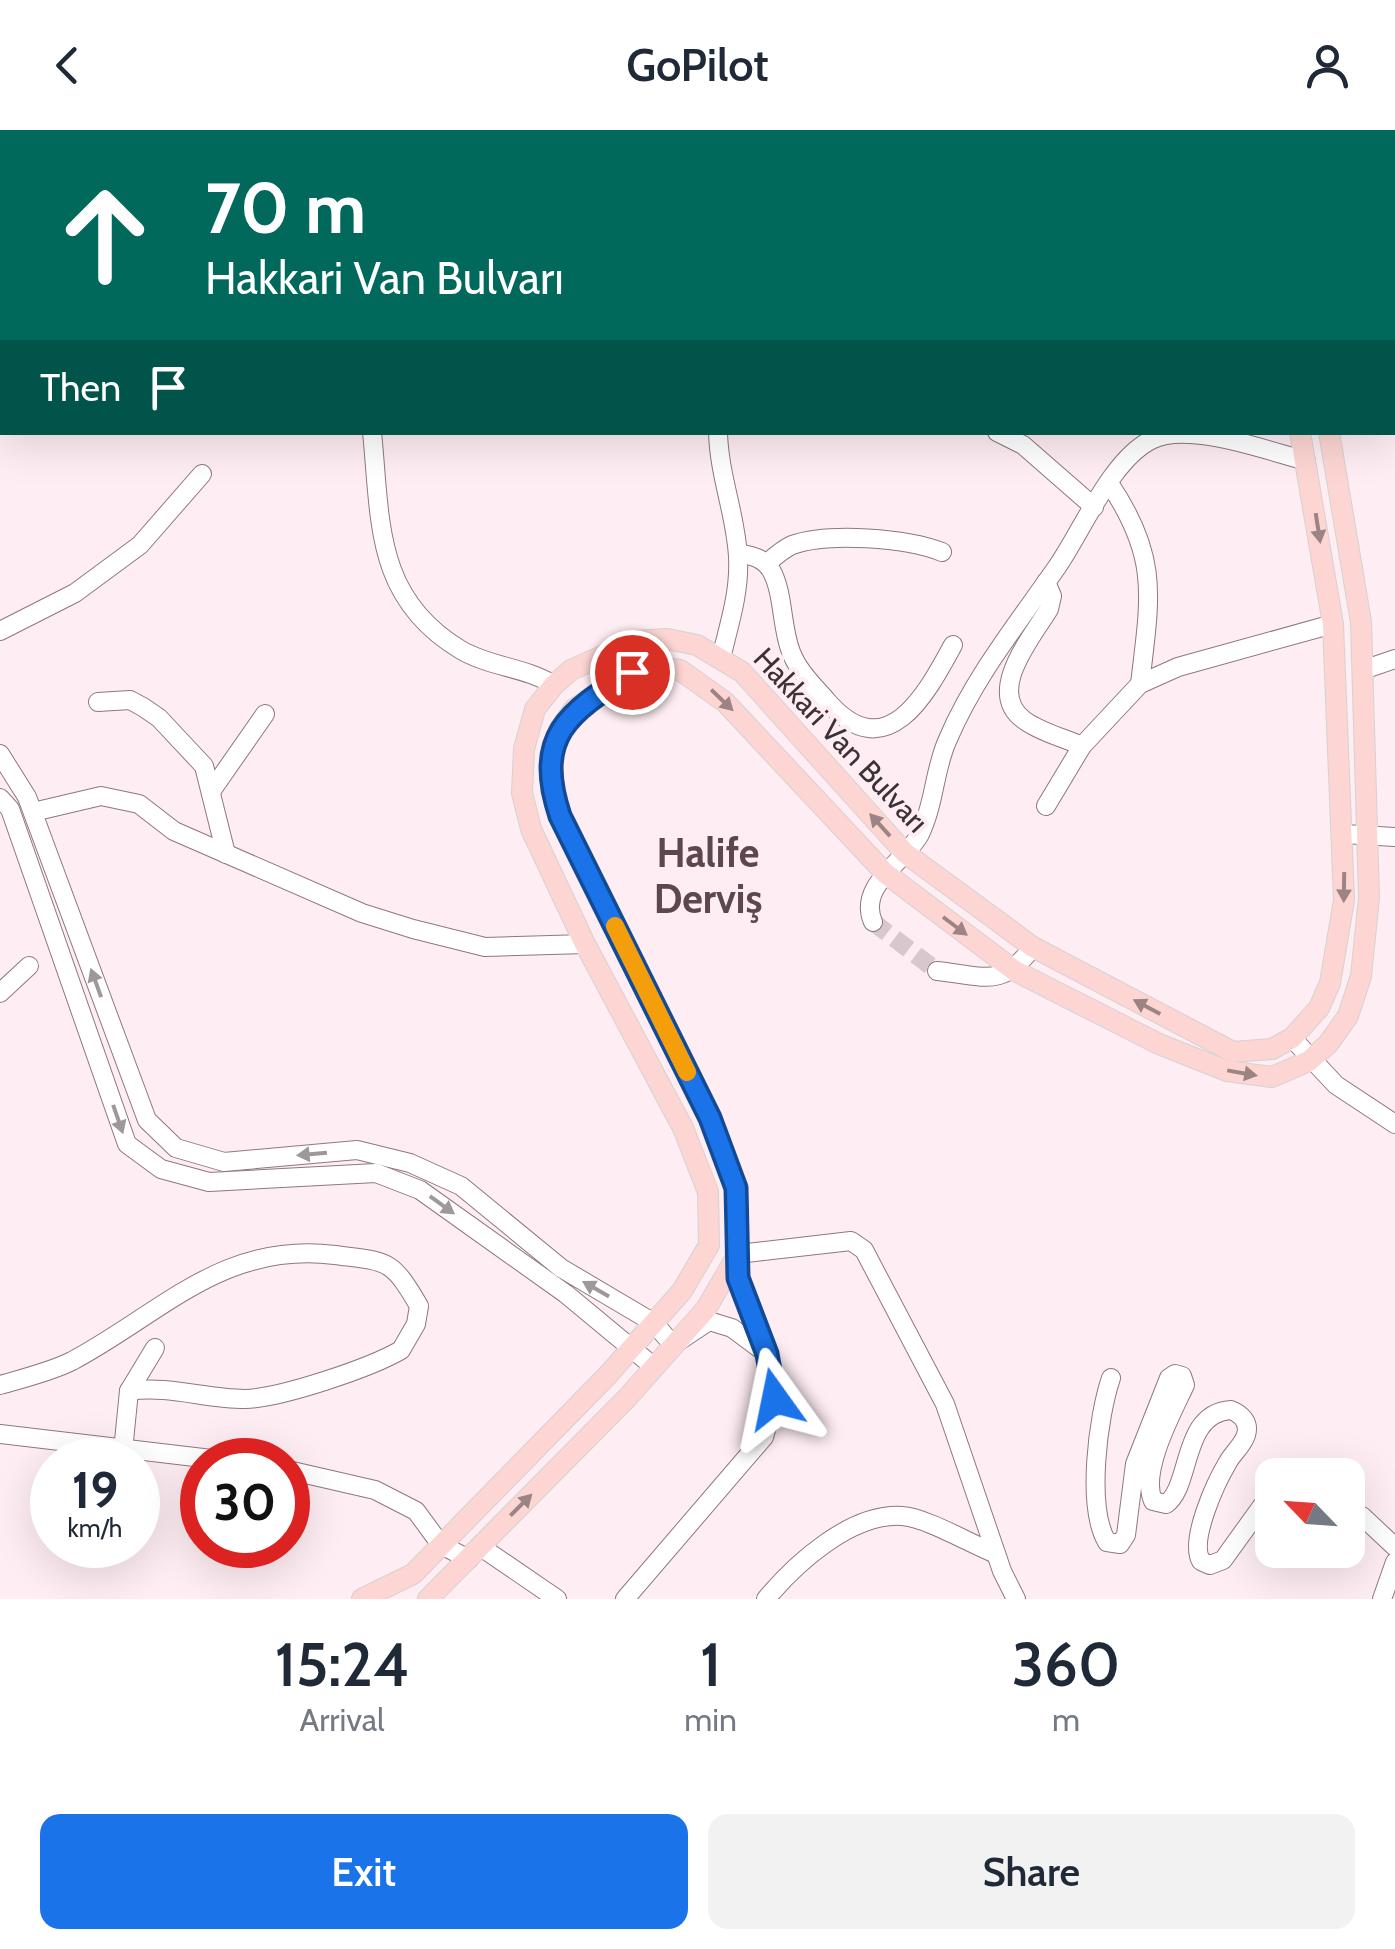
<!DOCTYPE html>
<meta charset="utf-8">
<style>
body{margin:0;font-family:Cabin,sans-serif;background:#f2f2f3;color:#1f2937;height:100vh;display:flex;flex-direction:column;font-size:38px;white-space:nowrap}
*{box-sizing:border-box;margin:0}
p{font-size:32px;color:#747a83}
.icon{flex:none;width:55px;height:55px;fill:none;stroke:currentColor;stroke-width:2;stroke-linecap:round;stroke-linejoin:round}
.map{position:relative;height:1469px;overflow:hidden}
.sheet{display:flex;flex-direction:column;background:#fff;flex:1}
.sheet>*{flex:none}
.top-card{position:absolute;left:0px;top:0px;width:1395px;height:305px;box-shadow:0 10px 40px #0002;background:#00695c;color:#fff;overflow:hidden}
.needle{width:65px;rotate:295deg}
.controls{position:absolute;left:1255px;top:1328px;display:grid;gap:20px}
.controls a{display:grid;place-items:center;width:110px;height:110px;border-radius:20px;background:#fff;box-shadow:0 10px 40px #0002;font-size:50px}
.speed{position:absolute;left:30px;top:1308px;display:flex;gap:20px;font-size:50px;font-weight:700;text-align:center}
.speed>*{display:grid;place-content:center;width:130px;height:130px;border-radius:50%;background:#fff;box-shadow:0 10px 40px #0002;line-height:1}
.speed small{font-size:25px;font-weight:400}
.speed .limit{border:15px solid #d22;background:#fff;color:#111}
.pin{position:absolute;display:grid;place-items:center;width:85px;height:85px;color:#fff;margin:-42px;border:5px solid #fff;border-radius:50%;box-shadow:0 2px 10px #0007}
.me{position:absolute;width:110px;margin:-55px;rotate:348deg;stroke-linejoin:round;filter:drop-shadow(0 0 8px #0008)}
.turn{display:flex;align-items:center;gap:35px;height:210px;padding:0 40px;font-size:45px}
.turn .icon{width:130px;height:130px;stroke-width:2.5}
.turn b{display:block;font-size:70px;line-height:85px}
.then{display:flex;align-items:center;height:95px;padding:0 40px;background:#0003;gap:20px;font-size:38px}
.eta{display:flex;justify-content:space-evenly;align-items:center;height:170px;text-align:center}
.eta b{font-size:60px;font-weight:600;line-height:70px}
.cta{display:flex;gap:20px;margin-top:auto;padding:20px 40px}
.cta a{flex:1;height:115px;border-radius:20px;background:#1a73e8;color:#fff;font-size:40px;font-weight:600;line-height:115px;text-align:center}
.cta a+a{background:#f2f2f3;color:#1f2937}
header{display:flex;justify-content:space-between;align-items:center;height:130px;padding:0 40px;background:#fff;font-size:45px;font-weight:600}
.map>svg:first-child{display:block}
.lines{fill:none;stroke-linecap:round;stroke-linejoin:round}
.stream{stroke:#e1cbf5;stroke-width:5}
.minor-tunnel{stroke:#d7c8cc;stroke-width:18;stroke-dasharray:18 9;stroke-linecap:butt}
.minor-casing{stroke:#8f777e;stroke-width:20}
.major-casing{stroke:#d4d2d3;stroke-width:22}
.minor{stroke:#fff;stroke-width:18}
.major{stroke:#fdd6d3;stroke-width:20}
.oneway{fill:#9c8484}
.oneway2{fill:#9e989a}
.route-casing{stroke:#114b97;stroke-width:25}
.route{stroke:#1a73e8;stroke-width:18}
.slow{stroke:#f59e0b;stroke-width:18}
.labels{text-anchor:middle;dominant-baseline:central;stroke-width:9;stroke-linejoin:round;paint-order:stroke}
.street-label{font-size:30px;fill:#3c3235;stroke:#feedf2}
.district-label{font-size:40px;font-weight:bold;fill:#5d464d;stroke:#feedf2}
</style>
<header><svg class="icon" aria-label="back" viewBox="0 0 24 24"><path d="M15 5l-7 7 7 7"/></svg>GoPilot<svg class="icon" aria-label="person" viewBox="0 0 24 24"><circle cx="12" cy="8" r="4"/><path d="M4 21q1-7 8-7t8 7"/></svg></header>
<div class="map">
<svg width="1395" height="1469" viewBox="0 0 1395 1469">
<rect width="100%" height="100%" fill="#feedf2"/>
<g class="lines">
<g class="stream">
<polyline points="26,0 31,2"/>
<polyline points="212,0 219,2"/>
<polyline points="88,2 96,0"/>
<polyline points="1392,219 1395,222"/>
</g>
<polyline class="minor-tunnel" points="873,792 937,841"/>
<g class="minor-casing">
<g id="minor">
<polyline points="306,0 307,2"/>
<polyline points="536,0 541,2"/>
<polyline points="1330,0 1333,2"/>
<polyline points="338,2 339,0"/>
<polyline points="424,2 426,0"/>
<polyline points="624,2 627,0"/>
<polyline points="1346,2 1347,0"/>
<path d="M372,302C381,391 374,468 461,520C490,537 525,537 554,555"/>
<path d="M718,302C719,346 736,385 738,427C740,462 729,495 721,528"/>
<polyline points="997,302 1023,315 1094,377"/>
<path d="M1109,353C1160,428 1150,468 1140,554"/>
<path d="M738,423C751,426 763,427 771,440C784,463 781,497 791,522C798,541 814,556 827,571C886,639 926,565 953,515"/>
<path d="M766,434C773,428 783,419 792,415C829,402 906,408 942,422"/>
<path d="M1046,452L1052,466L1049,479C1032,507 985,562 1024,590C1040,602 1064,608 1082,616"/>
<polyline points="0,501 75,463 140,415 202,344"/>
<polyline points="1363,540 1395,529"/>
<polyline points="98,572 130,570 143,577 159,588 204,636 226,724"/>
<polyline points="0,624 27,667 147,990 176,1018 224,1032 357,1020 410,1033 461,1056 561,1138 654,1193 673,1215 709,1191 732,1198 767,1224"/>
<polyline points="212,660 265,584"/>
<polyline points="0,668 10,679 127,1014 161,1039 209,1052 376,1043 420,1060 566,1164 654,1237"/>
<polyline points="1046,676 1082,616 1140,554 1178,537 1333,494"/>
<polyline points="33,682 101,666 139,674 174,701 362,783 413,799 485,817 585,814"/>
<polyline points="1344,704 1395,707"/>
<path d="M873,792C857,755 906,731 920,704C935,673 934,639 948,609C975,546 1018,493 1057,437C1082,401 1111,330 1151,310C1188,291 1268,321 1306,331"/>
<path d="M937,841C985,846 1001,859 1033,817"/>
<polyline points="0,863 29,836"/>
<polyline points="1292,908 1336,955 1395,994"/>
<path d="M1111,1248C1098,1286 1086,1377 1107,1412L1120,1414L1126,1405L1135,1334L1169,1248L1175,1244L1182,1246L1185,1255C1172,1283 1140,1341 1153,1371L1166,1374C1192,1356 1181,1283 1231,1280C1241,1284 1250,1292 1246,1305C1243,1315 1233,1323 1228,1332C1216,1352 1189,1410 1201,1431L1210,1435L1223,1430L1272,1362"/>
<path d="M0,1255C24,1248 50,1242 72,1231C162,1183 223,1111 335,1125C388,1132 391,1128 419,1176L416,1194L401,1220C370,1238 281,1268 245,1269C206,1269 168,1255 129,1261"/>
<polyline points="0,1304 220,1330"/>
<polyline points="123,1321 129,1261 155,1218"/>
<polyline points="288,1340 375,1360 416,1381 441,1415 469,1429"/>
<polyline points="1348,1384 1362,1386 1395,1417"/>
<polyline points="1272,1401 1268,1411 1272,1420 1282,1425 1295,1420"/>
<polyline points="481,1417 557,1469"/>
<polyline points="625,1469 764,1307 775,1269 767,1224 738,1148 738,1124 851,1111 864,1120 945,1274 1002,1441 1016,1469"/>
<path d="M766,1469C796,1433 851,1383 902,1386C925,1387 973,1415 996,1424"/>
<polyline points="1382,1469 1395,1432"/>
</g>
</g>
<g class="major-casing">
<g id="major">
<polyline points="1392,51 1395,49"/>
<polyline points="1392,82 1395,80"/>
<polyline points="362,1469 413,1444 606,1247 682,1161 709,1115 708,1062 683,998 585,814 531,699 522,663 524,619 535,579 554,555 571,540 636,511 667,509 697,515 742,542 905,723 1033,817 1233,922 1272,919 1292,908 1319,878 1330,853 1344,770 1333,494 1300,302"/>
<polyline points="428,1469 627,1268 706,1179 738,1124 736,1058 709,987 560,686 551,660 552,631 559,600 574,579 632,542 652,537 680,540 725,572 885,743 1015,841 1159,914 1227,941 1272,947 1309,931 1328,914 1348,886 1361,846 1369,768 1361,492 1329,302"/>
</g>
</g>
<use href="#minor" class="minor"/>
<use href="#major" class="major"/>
</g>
<defs><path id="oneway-solid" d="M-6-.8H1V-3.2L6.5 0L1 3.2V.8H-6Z" transform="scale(2.5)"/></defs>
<g class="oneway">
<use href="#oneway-solid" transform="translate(1318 398) rotate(81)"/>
<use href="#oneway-solid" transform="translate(722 570) rotate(44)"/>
<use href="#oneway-solid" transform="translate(880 695) rotate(-132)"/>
<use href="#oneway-solid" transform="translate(1344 757) rotate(91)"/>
<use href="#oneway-solid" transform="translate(955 796) rotate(37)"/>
<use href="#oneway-solid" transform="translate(1147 877) rotate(-152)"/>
<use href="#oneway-solid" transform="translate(1242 943) rotate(10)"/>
<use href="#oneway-solid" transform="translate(521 1375) rotate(-45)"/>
</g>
<g class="oneway2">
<use href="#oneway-solid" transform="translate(96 853) rotate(-110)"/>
<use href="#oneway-solid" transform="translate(118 989) rotate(71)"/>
<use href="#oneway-solid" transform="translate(312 1024) rotate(175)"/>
<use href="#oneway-solid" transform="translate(442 1075) rotate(36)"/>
<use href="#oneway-solid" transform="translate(596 1159) rotate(-150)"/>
</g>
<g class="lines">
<g class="route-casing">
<path id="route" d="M632,542C570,582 533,604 560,686L710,988L736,1058L738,1148L767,1224L775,1269"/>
</g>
<use href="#route" class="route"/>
<polyline class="slow" points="615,796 687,942"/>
</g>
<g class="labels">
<g class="street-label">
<text transform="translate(841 610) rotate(47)">Hakkari Van Bulvarı</text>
</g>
<g class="district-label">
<text x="708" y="722">Halife<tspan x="708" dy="46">Derviş</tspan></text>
</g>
</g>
</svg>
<div class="controls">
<a><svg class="needle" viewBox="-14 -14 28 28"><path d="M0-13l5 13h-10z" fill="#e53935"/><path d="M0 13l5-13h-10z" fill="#747a83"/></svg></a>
</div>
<div class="speed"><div>19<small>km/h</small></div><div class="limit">30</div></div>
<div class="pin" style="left:632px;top:542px;background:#d93025"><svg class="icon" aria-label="arrive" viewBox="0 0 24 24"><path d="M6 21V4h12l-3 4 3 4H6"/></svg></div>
<svg class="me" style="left:775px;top:1269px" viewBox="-20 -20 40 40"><path d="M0-17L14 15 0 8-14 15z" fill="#1a73e8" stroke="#fff" stroke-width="4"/></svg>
<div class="top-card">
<div class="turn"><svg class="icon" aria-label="ahead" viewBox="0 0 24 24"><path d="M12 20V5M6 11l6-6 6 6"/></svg><div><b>70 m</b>Hakkari Van Bulvarı</div></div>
<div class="then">Then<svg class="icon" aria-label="arrive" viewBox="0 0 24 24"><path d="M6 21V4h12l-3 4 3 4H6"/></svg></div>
</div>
</div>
<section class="sheet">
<div class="eta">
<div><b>15:24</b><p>Arrival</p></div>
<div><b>1</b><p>min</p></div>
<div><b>360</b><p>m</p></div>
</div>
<div class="cta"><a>Exit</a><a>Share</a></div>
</section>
